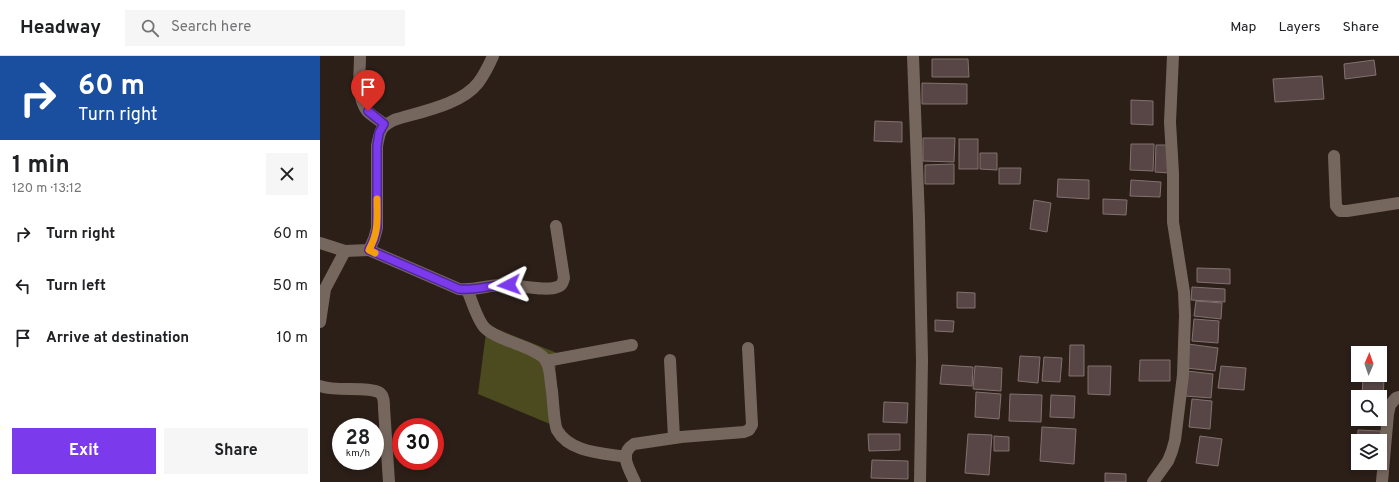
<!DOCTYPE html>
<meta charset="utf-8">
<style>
body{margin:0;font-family:Overpass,sans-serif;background:#f6f6f6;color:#202124;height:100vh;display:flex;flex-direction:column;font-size:15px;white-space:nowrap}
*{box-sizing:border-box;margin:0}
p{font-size:13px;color:#757577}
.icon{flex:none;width:22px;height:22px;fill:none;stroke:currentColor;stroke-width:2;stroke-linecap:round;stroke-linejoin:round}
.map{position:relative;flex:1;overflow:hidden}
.sheet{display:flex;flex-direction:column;background:#fff;width:320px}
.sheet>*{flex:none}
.banner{background:#1a4fa0;color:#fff;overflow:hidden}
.needle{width:26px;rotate:2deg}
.controls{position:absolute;left:1031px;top:290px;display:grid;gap:8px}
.controls a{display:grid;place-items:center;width:36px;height:36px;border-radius:0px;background:#fff;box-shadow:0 2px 6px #0003;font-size:20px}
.speed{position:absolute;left:12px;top:362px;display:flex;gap:8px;font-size:20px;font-weight:700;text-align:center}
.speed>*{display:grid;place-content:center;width:52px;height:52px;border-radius:50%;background:#fff;box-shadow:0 2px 6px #0003;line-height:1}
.speed small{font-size:10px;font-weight:400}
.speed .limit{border:6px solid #d22;background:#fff;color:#111}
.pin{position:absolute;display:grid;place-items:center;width:34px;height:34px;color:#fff;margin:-41px -17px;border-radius:50% 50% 50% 0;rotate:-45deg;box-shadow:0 0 4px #0007}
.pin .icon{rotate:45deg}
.me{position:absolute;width:44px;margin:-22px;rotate:266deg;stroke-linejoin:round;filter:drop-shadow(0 0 3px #0008)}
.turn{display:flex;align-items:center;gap:14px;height:84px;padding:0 12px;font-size:18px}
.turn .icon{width:52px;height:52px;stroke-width:2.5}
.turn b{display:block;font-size:28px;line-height:34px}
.round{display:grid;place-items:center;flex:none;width:42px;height:42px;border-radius:0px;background:#f6f6f6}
.overview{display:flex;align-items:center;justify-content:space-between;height:68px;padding:0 12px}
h1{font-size:24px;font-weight:700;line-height:30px}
.primary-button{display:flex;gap:8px;margin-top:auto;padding:8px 12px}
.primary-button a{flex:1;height:46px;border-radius:0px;background:#7c3aed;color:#fff;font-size:16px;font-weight:700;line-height:46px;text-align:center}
.primary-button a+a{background:#f6f6f6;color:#202124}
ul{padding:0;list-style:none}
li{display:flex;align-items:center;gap:12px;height:52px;padding:0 12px}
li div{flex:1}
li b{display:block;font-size:15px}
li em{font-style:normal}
header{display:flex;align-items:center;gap:24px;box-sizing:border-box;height:56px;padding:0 20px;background:#fff;border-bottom:1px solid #e0e0e0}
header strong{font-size:19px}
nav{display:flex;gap:22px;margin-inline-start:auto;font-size:14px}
.search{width:280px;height:36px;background:#f6f6f6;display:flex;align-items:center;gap:10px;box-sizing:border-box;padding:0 14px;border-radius:0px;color:#757577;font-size:15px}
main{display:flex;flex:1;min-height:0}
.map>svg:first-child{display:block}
.green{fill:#4b4b1f}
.building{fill:#574645;stroke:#83716f}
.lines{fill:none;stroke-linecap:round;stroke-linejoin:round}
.minor{stroke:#76675e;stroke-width:12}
.route-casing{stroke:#51269a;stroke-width:10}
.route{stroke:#7c3aed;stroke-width:7}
.slow{stroke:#f59e0b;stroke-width:7}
</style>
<header>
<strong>Headway</strong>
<div class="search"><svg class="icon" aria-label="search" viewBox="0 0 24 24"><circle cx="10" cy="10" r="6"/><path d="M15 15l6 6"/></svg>Search here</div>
<nav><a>Map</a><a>Layers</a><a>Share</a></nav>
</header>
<main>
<section class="sheet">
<div class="banner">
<div class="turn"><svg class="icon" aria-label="right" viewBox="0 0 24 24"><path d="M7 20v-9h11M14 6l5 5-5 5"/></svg><div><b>60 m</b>Turn right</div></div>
</div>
<div class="overview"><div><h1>1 min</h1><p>120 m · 13:12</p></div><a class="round"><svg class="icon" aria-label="close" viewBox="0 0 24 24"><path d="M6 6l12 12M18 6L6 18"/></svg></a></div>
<ul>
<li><svg class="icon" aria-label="right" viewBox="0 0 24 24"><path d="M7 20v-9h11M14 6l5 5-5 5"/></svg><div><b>Turn right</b></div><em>60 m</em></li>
<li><svg class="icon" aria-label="left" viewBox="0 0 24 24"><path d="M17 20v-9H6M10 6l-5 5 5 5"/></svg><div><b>Turn left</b></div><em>50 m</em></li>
<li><svg class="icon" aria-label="arrive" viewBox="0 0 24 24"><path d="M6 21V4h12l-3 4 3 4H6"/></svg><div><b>Arrive at destination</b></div><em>10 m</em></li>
</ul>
<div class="primary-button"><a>Exit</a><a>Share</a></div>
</section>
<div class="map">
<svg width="1079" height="426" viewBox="0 0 1079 426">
<rect width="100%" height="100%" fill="#2b1f18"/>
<polygon class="green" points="167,269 237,297 230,368 158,338"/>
<g class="building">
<polygon points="612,3 648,3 649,21 612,21"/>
<polygon points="1054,4 1056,19 1025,23 1024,8"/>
<polygon points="1002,20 1004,43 955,46 953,23"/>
<polygon points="602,27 647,28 647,48 602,48"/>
<polygon points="811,44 833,45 833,69 811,68"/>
<polygon points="555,65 582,66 582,86 554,85"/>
<polygon points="603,82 635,82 634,106 603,105"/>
<rect x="639" y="83" width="19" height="30"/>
<polygon points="811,88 834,88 833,115 810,114"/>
<polygon points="836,89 850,89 849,117 835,116"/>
<polygon points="660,97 677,97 677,114 660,113"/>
<polygon points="634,108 634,128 605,128 605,109"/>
<polygon points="679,112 701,112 700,128 679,128"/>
<polygon points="738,123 769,124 769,143 737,141"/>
<polygon points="811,124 841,126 840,141 810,140"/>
<polygon points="783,143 807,144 806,159 783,158"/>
<polygon points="714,144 731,147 727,176 710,173"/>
<polygon points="877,212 910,213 910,228 877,226"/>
<polygon points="872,231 905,233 905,246 871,244"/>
<polygon points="637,236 655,237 655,252 637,252"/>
<polygon points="876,245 902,247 901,263 874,260"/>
<polygon points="874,263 899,265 898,287 872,285"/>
<polygon points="615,264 634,265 633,276 615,275"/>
<polygon points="868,288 898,292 895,315 866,312"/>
<polygon points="750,289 764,289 764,320 749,320"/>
<polygon points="700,300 720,301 718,327 698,325"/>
<polygon points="724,301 742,302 740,326 722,325"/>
<polygon points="820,304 850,304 850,325 819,325"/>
<polygon points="622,309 653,311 652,330 620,328"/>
<polygon points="655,310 682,312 681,335 653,333"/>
<polygon points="768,310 791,310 790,339 768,338"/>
<polygon points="901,310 926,312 924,334 898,332"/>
<polygon points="867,315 893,318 891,342 865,340"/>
<polygon points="1043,319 1064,320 1063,350 1060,350 1060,341 1042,341"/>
<polygon points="656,336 681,338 679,363 655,361"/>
<polygon points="690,338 722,339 721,366 689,365"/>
<polygon points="731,339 755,340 754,362 730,361"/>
<polygon points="872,343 892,345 890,373 869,371"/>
<polygon points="564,346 588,347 587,367 563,366"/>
<polygon points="722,371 756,373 754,408 720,405"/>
<polygon points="1038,374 1061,375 1060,385 1038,385 1038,407 1059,407 1059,409 1036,407"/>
<polygon points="548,378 580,378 580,394 549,395"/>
<polygon points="648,378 672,379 669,419 645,417"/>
<polygon points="674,380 689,381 689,395 674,395"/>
<polygon points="880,380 902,383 898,410 876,407"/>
<polygon points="552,404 588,405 588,423 551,422"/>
<polygon points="785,417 806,418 806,426 785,426"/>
</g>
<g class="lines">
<g class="minor">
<path d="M40,0C40,17 36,40 47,55C52,60 59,64 64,68"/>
<polyline points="593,0 599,163 602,304 600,426"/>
<polyline points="1014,100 1016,150 1020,155 1027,155 1079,147"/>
<path d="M0,187L25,195L49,194L54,183L57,172V90C60,75 60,71 74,64C99,56 141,49 158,27C164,19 169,9 173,0"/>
<path d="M49,194L139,233C154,235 167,229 182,229C196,228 226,236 237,231C242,230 243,226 244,222L236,170"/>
<path d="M147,234C152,244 157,264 165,272C179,286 219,291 226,305C231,313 230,326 232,335C233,344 234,368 237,374C250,397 283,397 306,401"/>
<polyline points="0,266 5,233 25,195"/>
<polyline points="350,304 354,382"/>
<polyline points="226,305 312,289"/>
<path d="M0,330C15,336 50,330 60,337C64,340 64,347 64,352L69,426"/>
<path d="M315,426C309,412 298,398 314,388L361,381L424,376L429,374L432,369L428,292"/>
<polyline points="833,426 848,405 852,395 855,384 863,319 865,259 864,236 853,166 853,117 850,66 853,0"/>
<polyline points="1062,426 1068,358 1070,349 1076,342 1079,341"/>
</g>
</g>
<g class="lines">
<g class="route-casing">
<path id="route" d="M48,55L64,68L59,77L57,90V172L54,183L49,194L139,233C156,235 172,228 189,229"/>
</g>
<use href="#route" class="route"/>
<path class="slow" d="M55,197L49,194C59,175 57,164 57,143"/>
</g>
</svg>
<div class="controls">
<a><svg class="needle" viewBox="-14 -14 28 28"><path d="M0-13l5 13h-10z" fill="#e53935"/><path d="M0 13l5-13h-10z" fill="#757577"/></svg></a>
<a><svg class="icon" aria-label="search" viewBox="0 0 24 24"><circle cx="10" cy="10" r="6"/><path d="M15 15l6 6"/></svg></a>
<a><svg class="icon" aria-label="layers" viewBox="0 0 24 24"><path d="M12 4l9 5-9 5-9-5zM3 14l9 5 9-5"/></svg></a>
</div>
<div class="speed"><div>28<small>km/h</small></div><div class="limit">30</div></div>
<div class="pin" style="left:48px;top:55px;background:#d93025"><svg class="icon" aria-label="arrive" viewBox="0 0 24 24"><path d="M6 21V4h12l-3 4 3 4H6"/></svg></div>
<svg class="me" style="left:189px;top:229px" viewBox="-20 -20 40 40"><path d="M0-17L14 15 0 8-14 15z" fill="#7c3aed" stroke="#fff" stroke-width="4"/></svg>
</div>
</main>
